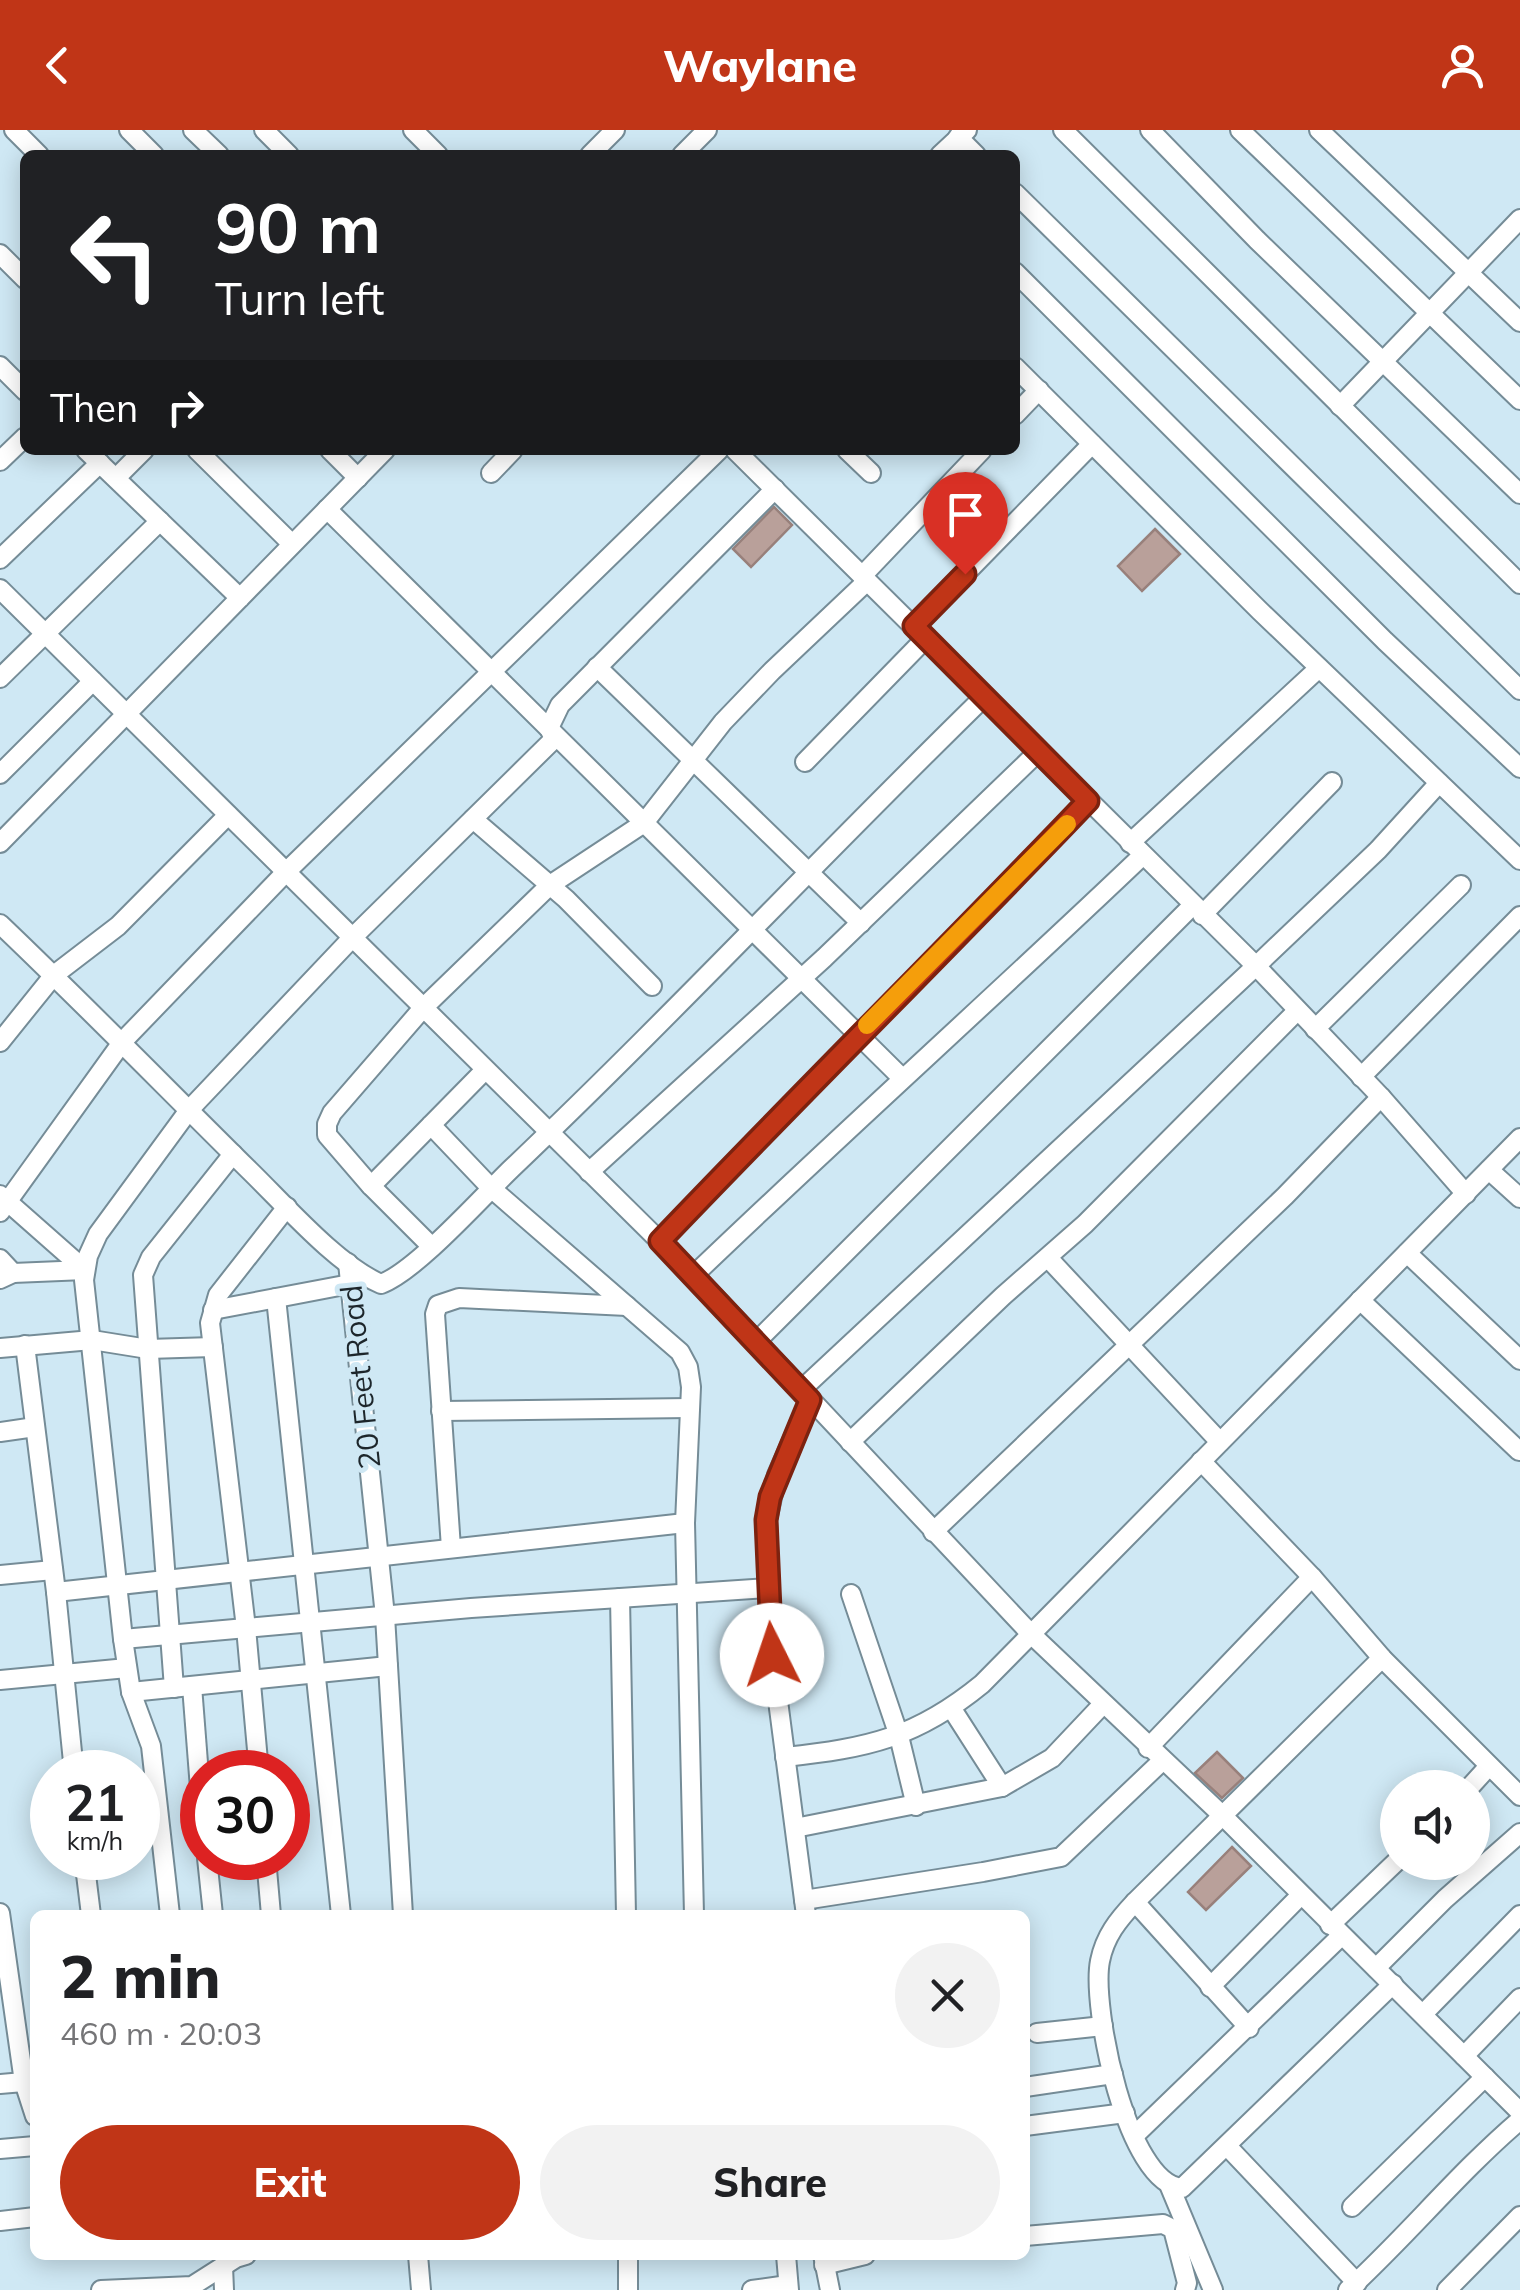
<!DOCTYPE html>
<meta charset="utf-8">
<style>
body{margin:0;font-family:Mulish,sans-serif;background:#f2f2f2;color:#202124;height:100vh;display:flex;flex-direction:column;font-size:38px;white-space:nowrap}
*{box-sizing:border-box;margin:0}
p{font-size:32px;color:#757577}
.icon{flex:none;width:55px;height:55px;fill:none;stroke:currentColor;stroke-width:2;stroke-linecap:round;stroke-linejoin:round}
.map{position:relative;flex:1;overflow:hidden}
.details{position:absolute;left:30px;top:1780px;width:1000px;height:350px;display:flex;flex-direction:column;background:#fff;border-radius:15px;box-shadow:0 5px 25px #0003}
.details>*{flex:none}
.top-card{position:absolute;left:20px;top:20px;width:1000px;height:305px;border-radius:15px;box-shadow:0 5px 25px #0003;background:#202124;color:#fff;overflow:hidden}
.tools{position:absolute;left:1380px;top:1640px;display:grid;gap:20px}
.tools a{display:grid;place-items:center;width:110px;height:110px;border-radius:50%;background:#fff;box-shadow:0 5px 25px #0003;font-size:50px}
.speed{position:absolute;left:30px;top:1620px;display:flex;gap:20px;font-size:50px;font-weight:700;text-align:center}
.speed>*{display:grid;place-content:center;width:130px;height:130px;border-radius:50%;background:#fff;box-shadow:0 5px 25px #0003;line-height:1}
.speed small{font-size:25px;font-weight:400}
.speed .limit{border:15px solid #d22;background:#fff;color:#111}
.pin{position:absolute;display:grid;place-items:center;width:85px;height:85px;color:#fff;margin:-102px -42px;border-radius:50% 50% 50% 0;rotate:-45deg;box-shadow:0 0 10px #0007}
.pin .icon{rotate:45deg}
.me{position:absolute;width:110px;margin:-55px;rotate:356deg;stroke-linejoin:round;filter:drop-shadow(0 0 8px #0008)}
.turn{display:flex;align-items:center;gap:35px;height:210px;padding:0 30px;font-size:45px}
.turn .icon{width:130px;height:130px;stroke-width:2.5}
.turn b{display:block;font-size:70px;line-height:85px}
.then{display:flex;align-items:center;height:95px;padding:0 30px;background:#0003;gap:20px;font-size:38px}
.round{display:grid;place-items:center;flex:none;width:105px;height:105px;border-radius:52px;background:#f2f2f2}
.headline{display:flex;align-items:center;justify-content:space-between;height:170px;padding:0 30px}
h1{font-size:60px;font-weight:800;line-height:75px}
.action{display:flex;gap:20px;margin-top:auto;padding:20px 30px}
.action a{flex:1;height:115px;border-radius:60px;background:#c03517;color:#fff;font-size:40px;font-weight:800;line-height:115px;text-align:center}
.action a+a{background:#f2f2f2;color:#202124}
header{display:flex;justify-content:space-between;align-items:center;height:130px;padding:0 30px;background:#c03517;color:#fff;font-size:45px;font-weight:800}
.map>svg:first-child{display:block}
.building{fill:#b9a09a;stroke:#98807b;stroke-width:2.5}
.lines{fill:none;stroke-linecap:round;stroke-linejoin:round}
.minor-casing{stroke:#758c97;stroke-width:22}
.minor{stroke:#fff;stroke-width:18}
.route-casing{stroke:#7d220f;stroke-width:25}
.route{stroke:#c03517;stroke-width:18}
.slow{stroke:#f59e0b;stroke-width:18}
.labels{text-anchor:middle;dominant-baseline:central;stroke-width:10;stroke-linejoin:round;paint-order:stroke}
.street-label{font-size:30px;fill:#1d262b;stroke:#cfe8f4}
</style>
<header><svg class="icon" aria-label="back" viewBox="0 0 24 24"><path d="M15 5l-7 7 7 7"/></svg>Waylane<svg class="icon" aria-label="person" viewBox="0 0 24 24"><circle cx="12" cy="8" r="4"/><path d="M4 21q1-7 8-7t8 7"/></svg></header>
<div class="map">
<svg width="1520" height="2160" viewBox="0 0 1520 2160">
<rect width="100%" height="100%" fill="#cfe8f4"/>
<g class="building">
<polygon points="774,377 792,395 751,437 733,419"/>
<polygon points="1155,399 1180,424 1142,461 1118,436"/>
<polygon points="1217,1622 1243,1648 1222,1668 1195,1643"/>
<polygon points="1232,1717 1251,1736 1206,1780 1188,1762"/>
</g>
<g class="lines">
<g class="minor-casing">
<g id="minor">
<polyline points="14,0 39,25"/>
<polyline points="129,0 154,25"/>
<polyline points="193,0 219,25"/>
<polyline points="264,0 289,25"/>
<polyline points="413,0 438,25"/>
<polyline points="1063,0 1520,454"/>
<polyline points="1150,0 1257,110 1520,364"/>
<polyline points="1240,0 1520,270"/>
<polyline points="1319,0 1520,192"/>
<polyline points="958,7 976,25"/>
<polyline points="590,25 615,0"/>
<polyline points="682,25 707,0"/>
<polyline points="940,25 967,0"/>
<polyline points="1015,63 1520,560"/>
<polyline points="0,124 25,149"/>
<polyline points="1015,142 1385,511 1520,638"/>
<polyline points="0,236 25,261"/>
<polyline points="1015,237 1260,481 1520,730"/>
<polyline points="1340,276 1520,89"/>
<polyline points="1015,285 1039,260"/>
<polyline points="86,320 240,468"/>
<polyline points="197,320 292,414"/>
<polyline points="330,320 358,348"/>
<polyline points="735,320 1256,836 1381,967 1466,1064"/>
<polyline points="847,320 871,343"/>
<polyline points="0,331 25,307"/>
<polyline points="491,343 513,320"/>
<polyline points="116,348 144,320"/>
<polyline points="327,379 902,948"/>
<polyline points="0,429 100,333"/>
<polyline points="0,459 694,1145 1030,1503 1223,1686 1520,1982"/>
<polyline points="914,496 1092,314"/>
<polyline points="597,537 861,793"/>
<polyline points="0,548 160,391"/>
<polyline points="805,632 926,508"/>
<polyline points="0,644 93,551"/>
<polyline points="473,689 566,769 652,856"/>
<polyline points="0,713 385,320"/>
<polyline points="1130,713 1319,538"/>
<polyline points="1202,785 1332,652"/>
<path d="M0,794C85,875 166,958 249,1040C285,1075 337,1135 381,1154C416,1141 481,1068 511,1039C673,885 825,722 985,566"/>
<polyline points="1315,899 1461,755"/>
<polyline points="0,912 54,845 118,796 228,685"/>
<polyline points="1361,947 1520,786"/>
<polyline points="431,995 491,1058 680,1222 688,1237 691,1257 685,1393 694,1785"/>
<polyline points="1489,1040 1520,1068"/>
<polyline points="589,1042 824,828 1039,621"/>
<polyline points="371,1056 485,940"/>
<polyline points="0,1065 85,1140"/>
<polyline points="0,1082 123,911 286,742 719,320"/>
<polyline points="659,1111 1088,671"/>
<polyline points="431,1116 371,1056 327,1005 327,994 332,983 423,878 550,755 644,693 723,592 772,541 864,454 863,445 982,320"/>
<polyline points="1407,1123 1520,1230"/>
<polyline points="0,1129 13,1143 0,1149"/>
<polyline points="1049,1129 1220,1312"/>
<polyline points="348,1133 385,1486 403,1785"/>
<polyline points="13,1143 85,1140"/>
<path d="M694,1145C842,1003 994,867 1142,726"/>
<polyline points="276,1168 341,1785"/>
<polyline points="1360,1170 1519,1321"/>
<polyline points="213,1180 350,1154"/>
<polyline points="756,1212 1192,776"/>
<polyline points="25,1215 56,1462 74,1642"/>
<polyline points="0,1218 92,1210 148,1219 213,1217"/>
<polyline points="801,1260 1256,836 1378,720 1439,653"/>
<polyline points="441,1281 690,1278"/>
<polyline points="0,1302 35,1297"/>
<polyline points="850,1312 1003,1166 1085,1094 1297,881"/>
<polyline points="1201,1331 1312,1447 1382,1528 1520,1666"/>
<polyline points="933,1402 1285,1066 1381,967"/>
<polyline points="451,1418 435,1184 438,1175 459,1168 627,1176"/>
<polyline points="0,1445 53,1440"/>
<polyline points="56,1462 685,1393"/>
<polyline points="851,1464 899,1606 916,1676"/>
<polyline points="620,1468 626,1785"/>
<polyline points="123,1509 471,1478 768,1458"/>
<path d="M1382,1528L1135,1772C1118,1790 1105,1806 1100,1831C1091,1877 1127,2054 1182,2058L1393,1854"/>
<polyline points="0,1550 127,1538"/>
<polyline points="192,1556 202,1684"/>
<polyline points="174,1558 143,1145 151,1127 233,1024"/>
<polyline points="131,1562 388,1536"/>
<polyline points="952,1579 1002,1657 1052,1628 1103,1574"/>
<polyline points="1148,1618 1312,1447"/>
<path d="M785,1627C868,1618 916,1608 982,1554L1520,1008"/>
<polyline points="259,1642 246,1498 210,1193 218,1165 287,1077"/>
<polyline points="1469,1658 1489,1636"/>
<polyline points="795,1698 1002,1657"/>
<polyline points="84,1728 91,1785"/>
<polyline points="207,1728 213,1785"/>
<polyline points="266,1728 271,1785"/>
<polyline points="804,1770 983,1742 1061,1727 1162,1631"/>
<polyline points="1135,1772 1249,1898"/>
<polyline points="0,1783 24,1952 35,1986"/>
<polyline points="170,1785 151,1616 131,1562 123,1509 84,1150 88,1126 98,1104 189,980 352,808 554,609 549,598 560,575 775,359"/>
<polyline points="806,1785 772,1525 767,1390 777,1345 810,1270"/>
<polyline points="1330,1795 1398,1730"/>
<polyline points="1376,1838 1445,1769 1520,1703"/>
<polyline points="1210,1857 1300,1766"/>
<polyline points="1423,1884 1520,1785"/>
<polyline points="1037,1903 1103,1896"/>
<polyline points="1464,1926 1520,1868"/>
<polyline points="0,1954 35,1951"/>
<polyline points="1025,1957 1113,1944"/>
<polyline points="1025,1996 1125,1983"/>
<polyline points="1135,2005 1341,1806"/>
<polyline points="1227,2016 1357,2153"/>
<polyline points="0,2019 35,2016"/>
<polyline points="1170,2057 1213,2160"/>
<polyline points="1352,2077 1485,1947"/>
<polyline points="0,2091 35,2087"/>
<polyline points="1025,2106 1163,2094 1173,2099 1187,2153 1185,2160"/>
<polyline points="418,2125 421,2160"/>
<polyline points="628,2125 628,2160"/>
<polyline points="786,2125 789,2160"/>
<polyline points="823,2125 830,2160"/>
<polyline points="824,2135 865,2125"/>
<polyline points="223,2136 224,2160"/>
<polyline points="101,2160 192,2156 236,2128 246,2125"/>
<polyline points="752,2160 788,2155"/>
<path d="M1348,2160C1408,2105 1459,2042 1520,1990"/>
<polyline points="1447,2160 1520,2086"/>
</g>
</g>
<use href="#minor" class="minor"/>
</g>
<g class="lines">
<g class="route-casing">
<path id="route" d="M772,1525L766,1390L770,1367L810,1270L660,1111C801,963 947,819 1088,671L914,496L965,444"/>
</g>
<use href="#route" class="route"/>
<polyline class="slow" points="867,895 1067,694"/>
</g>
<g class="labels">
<g class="street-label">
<text transform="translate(360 1247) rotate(-96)">20 Feet Road</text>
</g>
</g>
</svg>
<div class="tools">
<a><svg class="icon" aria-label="sound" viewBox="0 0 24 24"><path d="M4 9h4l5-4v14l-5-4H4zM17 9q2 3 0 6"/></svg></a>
</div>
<div class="speed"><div>21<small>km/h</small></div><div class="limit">30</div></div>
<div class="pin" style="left:965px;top:444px;background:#d93025"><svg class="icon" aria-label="arrive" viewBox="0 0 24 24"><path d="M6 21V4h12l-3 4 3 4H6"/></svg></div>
<svg class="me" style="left:772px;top:1525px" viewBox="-20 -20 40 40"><circle r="19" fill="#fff"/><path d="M0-13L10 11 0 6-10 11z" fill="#c03517"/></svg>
<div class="top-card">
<div class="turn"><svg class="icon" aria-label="left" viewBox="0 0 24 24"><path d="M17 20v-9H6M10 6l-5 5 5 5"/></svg><div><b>90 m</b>Turn left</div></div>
<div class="then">Then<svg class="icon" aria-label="right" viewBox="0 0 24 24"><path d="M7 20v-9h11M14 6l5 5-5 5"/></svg></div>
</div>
<section class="details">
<div class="headline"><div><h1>2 min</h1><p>460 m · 20:03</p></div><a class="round"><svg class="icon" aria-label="close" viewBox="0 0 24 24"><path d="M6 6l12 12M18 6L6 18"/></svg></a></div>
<div class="action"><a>Exit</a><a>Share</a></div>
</section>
</div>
